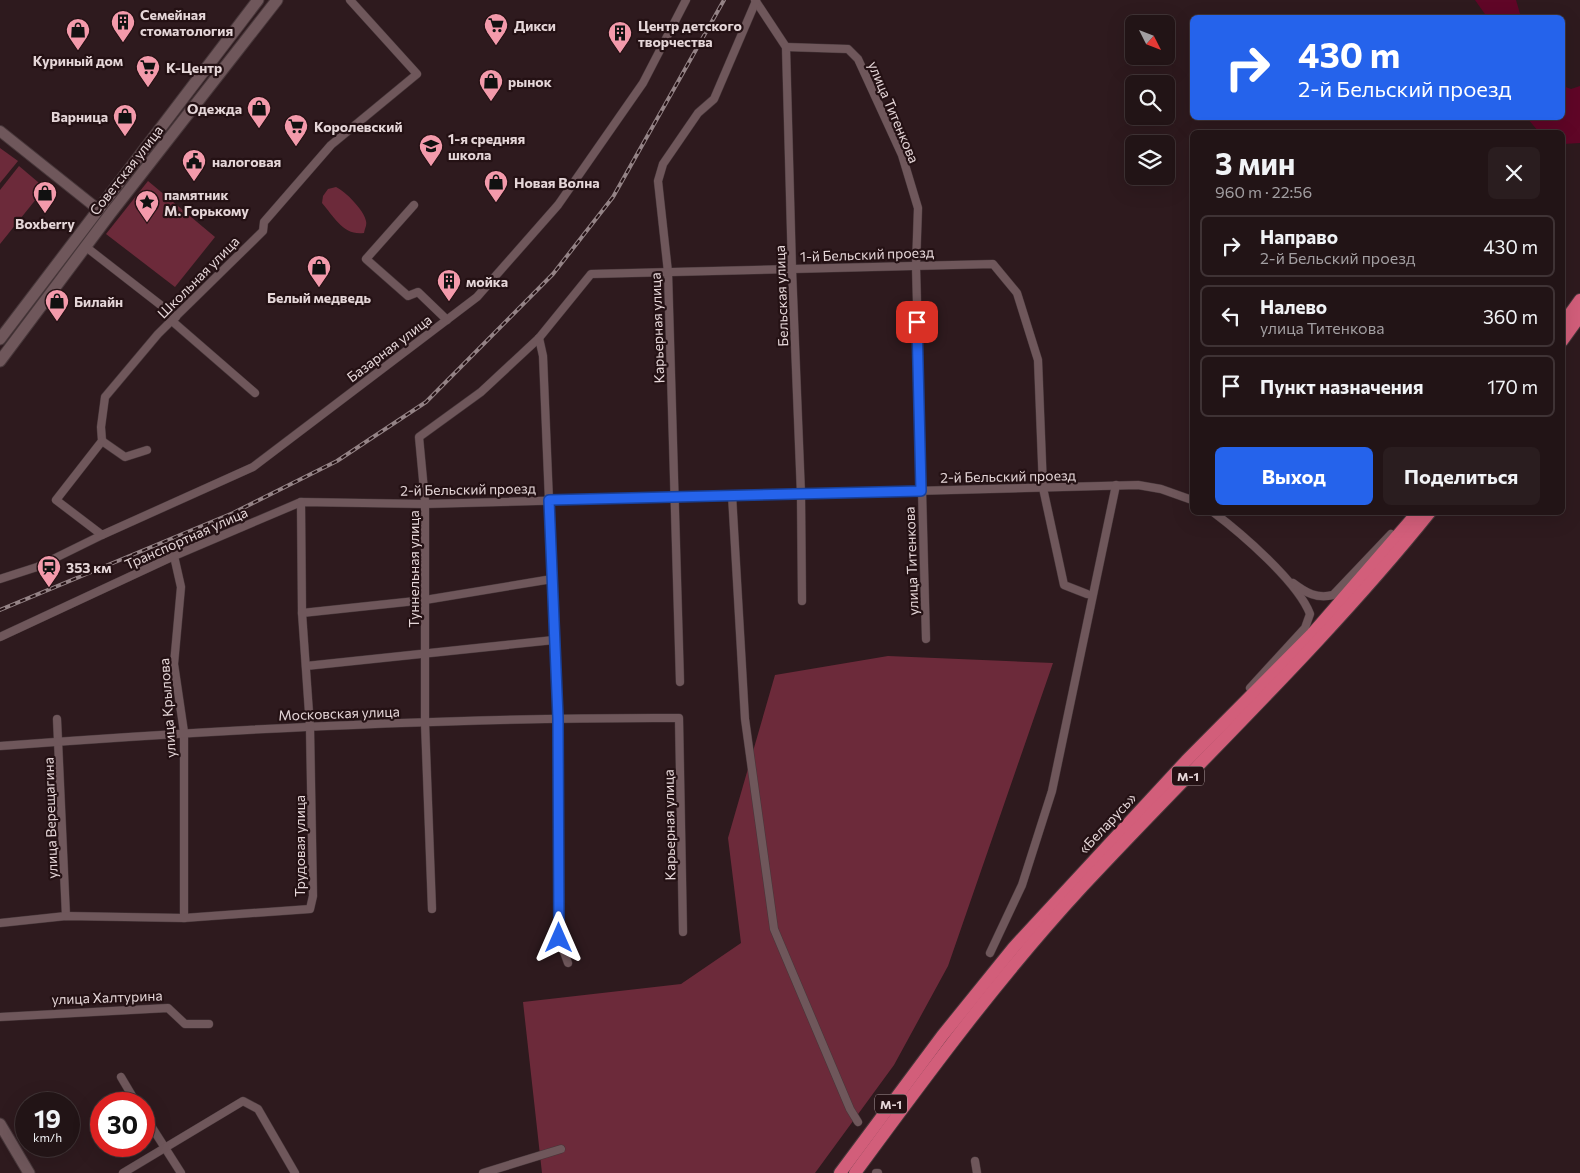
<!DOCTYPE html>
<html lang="ru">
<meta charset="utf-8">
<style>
body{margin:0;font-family:Commissioner,sans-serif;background:#2a1d1f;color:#f1f3f6;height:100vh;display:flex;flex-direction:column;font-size:19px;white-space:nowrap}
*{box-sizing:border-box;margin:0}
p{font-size:16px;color:#a29ea1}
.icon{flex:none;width:28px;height:28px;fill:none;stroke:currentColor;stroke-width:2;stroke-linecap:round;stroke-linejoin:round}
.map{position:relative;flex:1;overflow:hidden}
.panel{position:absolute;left:1190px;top:130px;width:375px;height:385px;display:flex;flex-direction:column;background:#221416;border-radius:8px;box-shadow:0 5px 20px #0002,0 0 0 1px #3f3335}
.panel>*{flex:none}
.guide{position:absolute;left:1190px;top:15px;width:375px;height:105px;border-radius:8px;box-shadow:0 5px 20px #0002,0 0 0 1px #3f3335;background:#2563eb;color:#fff;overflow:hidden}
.needle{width:32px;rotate:132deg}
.controls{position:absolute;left:1125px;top:15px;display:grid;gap:10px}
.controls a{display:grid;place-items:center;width:50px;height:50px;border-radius:8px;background:#221416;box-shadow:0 5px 20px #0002,0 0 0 1px #3f3335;font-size:25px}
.speed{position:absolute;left:15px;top:1092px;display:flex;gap:10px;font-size:25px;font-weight:700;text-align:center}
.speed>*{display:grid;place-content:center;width:65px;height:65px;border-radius:50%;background:#221416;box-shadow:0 5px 20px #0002,0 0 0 1px #3f3335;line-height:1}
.speed small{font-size:12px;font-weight:400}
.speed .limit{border:8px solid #d22;background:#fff;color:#111}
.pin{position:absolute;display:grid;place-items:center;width:42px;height:42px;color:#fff;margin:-21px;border-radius:10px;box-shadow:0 2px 8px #0006}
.me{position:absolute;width:55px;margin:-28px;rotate:0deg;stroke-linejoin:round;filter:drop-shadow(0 0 4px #0008)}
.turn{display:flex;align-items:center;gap:18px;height:105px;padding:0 25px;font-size:22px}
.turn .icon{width:65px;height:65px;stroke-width:2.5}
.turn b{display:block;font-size:35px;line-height:42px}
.round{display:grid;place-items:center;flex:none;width:52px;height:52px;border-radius:8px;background:#2a1d1f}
.headline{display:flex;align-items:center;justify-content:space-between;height:85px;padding:0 25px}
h1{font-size:30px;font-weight:700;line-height:38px}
.action{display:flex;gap:10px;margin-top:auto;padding:10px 25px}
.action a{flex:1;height:58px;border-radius:8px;background:#2563eb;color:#fff;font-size:20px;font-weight:700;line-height:58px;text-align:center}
.action a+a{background:#2a1d1f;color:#f1f3f6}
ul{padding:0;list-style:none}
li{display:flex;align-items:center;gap:15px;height:62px;margin:0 10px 8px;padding:0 15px;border:2px solid #3f3335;border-radius:8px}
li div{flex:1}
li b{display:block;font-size:19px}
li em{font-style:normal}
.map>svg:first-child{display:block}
.green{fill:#6c2a3a}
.water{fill:#600627}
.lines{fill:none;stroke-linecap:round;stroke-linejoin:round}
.minor-casing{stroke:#47373a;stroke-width:9}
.tertiary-casing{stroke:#47373a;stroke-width:12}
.secondary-casing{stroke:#47373a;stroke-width:13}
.trunk-casing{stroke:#47373a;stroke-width:14}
.minor{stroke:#6f575b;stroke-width:8}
.tertiary{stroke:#6f575b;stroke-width:10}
.secondary{stroke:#6f575b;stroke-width:11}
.trunk{stroke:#d25e7a;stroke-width:12}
.rail-casing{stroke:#948386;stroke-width:4}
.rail{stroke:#241114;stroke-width:2;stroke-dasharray:5.5;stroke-linecap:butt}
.route-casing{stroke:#184099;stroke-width:12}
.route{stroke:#2563eb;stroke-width:9}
.labels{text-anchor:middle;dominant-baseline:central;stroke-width:4.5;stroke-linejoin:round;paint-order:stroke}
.shield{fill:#241114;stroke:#ab9b9d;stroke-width:1}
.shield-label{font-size:12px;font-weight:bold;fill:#e5d6d8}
.poi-label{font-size:14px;font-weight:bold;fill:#e5d6d8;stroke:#241114;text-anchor:start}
.street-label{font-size:14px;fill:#e5d6d8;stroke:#241114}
</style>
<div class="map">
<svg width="1580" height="1173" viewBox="0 0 1580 1173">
<rect width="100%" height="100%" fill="#2e1a1e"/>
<g class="green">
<polygon points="0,148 18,161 0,183"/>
<polygon points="19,166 45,188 0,244 0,190"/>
<polygon points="148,181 215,237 175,287 106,234"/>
<path d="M336,187C345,191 364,210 366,221C367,225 365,228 364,233C344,236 334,217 322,203L323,196L328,189Z"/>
<polygon points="888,656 1053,663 948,966 894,1065 815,1173 542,1173 523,1002 681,984 741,943 728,838 775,675"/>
</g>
<g class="water">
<polygon points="1475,0 1516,0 1521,17 1487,17"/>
<polygon points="1563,86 1571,89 1580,86 1580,143 1563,144 1562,132 1539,132 1527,118 1562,118"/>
</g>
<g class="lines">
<g class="minor-casing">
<g id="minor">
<polyline points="350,0 417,74 331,145 264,222 263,231 158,334 105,397 101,427 102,441 56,500 102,535 253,467 477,297 558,205 643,83 686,0"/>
<polyline points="755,0 786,47 792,269 801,494 802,601"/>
<polyline points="786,47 848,49 858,59 902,155 918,208 916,266 926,639"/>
<polyline points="414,205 366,259 408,296 418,292 447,320"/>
<polyline points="86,247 176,317"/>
<polyline points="172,321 255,393"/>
<polyline points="539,338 543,356 558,718 559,938 568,963"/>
<polyline points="102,441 125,457 147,450"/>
<polyline points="732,495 745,719 774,929 850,1109 858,1122"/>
<path d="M1213,512C1241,533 1298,582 1310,614L1305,628L1250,688"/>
<polyline points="174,556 181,587 174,664 184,732 184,918"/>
<polyline points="0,579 37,567 102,535"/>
<path d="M1293,583C1306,593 1317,599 1333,595L1391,534"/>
<polyline points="302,613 425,600 552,579"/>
<polyline points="0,637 174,556 301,502 425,504 1138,485 1161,489 1192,500"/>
<polyline points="306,666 554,640"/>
<polyline points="680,682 668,272 658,181 663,164 698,113 714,99 756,1"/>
<polyline points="57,719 66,916"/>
<path d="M0,746C226,729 452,717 679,718L683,932"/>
<polyline points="432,909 425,723 425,501 419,437 481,392 539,338 591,274 993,264 1017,293 1038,360 1043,488 1064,585 1087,594"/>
<polyline points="0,923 66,916 184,918 310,909 313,896 310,727 302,613 301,502"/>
<polyline points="990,953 1022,885 1052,791 1116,485"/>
<polyline points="0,1017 168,1008 185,1024 209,1024"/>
<polyline points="121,1077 137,1104"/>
<polyline points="144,1115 181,1173"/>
<polyline points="975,1161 977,1173"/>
<polyline points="123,1173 243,1101 258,1109 295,1173"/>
<polyline points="483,1173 561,1149"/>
<polyline points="876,1173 878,1173"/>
</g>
</g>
<g class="tertiary-casing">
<polyline id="tertiary" points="0,131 99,210"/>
</g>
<g class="secondary-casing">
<g id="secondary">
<polyline points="0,339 258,0"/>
<polyline points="0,361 110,214 277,0"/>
<polyline points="0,1124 29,1173"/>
</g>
</g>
<g class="trunk-casing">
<g id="trunk">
<polyline points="1562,325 1580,300"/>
<polyline points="1562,341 1580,316"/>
<polyline points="840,1173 942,1036 1014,947 1186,761 1312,634 1418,512"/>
<path d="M855,1173C927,1075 999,977 1082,887C1198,762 1323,645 1430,512"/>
</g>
</g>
<use href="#minor" class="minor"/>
<use href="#tertiary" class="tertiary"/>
<use href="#secondary" class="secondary"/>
<use href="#trunk" class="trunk"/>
<g class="rail-casing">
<polyline id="rail" points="0,610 233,513 337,461 426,402 553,274 613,197 724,0"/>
</g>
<use href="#rail" class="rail"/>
</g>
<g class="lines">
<g class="route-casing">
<polyline id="route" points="559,938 558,718 549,500 921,491 917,322"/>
</g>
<use href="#route" class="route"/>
</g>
<defs>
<g id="building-pin" transform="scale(1.25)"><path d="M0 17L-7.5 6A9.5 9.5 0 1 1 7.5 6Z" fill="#f39aab" stroke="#241114"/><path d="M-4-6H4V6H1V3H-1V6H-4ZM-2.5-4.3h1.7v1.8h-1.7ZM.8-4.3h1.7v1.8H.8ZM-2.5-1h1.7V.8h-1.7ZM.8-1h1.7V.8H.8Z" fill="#111"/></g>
<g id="supermarket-pin" transform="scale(1.25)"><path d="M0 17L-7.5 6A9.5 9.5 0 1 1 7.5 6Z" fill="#f39aab" stroke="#241114"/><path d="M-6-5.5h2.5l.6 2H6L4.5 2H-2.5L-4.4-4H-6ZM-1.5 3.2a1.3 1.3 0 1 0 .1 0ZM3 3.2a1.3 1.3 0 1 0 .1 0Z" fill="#111"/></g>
<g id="shop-pin" transform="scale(1.25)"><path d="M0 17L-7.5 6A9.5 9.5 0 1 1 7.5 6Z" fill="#f39aab" stroke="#241114"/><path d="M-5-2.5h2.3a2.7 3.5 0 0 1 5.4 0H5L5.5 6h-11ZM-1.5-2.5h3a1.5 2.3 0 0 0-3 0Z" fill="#111"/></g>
<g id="school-pin" transform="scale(1.25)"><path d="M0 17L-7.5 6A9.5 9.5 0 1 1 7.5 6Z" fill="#f39aab" stroke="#241114"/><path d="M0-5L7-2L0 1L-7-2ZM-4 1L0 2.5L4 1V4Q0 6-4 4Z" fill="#111"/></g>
<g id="civic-pin" transform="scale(1.25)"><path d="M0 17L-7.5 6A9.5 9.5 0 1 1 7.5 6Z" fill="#f39aab" stroke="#241114"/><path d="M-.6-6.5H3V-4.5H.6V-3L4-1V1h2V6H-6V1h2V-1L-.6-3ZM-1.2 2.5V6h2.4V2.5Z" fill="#111"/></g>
<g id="sight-pin" transform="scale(1.25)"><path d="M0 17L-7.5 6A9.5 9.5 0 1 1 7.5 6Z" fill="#f39aab" stroke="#241114"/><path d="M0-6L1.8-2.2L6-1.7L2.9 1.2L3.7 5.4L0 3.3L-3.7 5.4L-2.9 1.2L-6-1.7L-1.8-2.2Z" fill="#111"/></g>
<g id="station-pin" transform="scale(1.25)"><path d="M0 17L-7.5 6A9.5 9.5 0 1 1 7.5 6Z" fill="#f39aab" stroke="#241114"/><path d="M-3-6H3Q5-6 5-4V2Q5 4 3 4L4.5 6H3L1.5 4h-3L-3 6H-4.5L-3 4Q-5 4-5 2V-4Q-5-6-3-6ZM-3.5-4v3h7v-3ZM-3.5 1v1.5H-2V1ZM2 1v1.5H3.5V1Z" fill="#111"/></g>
</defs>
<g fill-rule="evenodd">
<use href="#building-pin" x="123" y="22"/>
<use href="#supermarket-pin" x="496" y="25"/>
<use href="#shop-pin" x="78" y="30"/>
<use href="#building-pin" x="620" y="33"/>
<use href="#supermarket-pin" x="148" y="67"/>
<use href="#shop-pin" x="491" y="81"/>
<use href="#shop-pin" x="259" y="108"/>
<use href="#shop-pin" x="125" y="116"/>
<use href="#supermarket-pin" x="296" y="126"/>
<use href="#school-pin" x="431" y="146"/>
<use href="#civic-pin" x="194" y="161"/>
<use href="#shop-pin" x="496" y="182"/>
<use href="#shop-pin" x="45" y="193"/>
<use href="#sight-pin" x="147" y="202"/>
<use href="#shop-pin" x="319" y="267"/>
<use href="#building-pin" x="449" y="281"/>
<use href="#shop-pin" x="57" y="301"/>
<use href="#station-pin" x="49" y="567"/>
</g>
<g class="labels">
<g class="shield">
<rect x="1172" y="766.5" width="32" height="19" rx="4"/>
<rect x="875" y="1094.5" width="32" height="19" rx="4"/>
</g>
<g class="shield-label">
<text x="1188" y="776">М-1</text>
<text x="891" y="1104">М-1</text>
</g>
<g class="poi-label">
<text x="140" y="14">Семейная<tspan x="140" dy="16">стоматология</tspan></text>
<text x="514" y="25">Дикси</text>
<text x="638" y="25">Центр детского<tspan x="638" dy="16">творчества</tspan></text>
<text x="78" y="60" text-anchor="middle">Куриный дом</text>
<text x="166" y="67">К-Центр</text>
<text x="508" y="81">рынок</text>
<text x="242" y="108" text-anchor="end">Одежда</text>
<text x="108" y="116" text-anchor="end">Варница</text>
<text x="314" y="126">Королевский</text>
<text x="448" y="138">1-я средняя<tspan x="448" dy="16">школа</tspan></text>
<text x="212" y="161">налоговая</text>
<text x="514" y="182">Новая Волна</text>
<text x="164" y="194">памятник<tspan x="164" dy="16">М. Горькому</tspan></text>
<text x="45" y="223" text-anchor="middle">Boxberry</text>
<text x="466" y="281">мойка</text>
<text x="319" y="297" text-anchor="middle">Белый медведь</text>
<text x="74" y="301">Билайн</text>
<text x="66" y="567">353 км</text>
</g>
<g class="street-label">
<text transform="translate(894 112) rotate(67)">улица Титенкова</text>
<text transform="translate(126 170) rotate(-52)">Советская улица</text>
<text transform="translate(867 254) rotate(-2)">1-й Бельский проезд</text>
<text transform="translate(198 277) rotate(-45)">Школьная улица</text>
<text transform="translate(781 296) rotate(-92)">Бельская улица</text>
<text transform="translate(657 328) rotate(-92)">Карьерная улица</text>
<text transform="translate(389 348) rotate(-37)">Базарная улица</text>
<text transform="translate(1008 476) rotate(-1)">2-й Бельский проезд</text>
<text transform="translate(468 489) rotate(-1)">2-й Бельский проезд</text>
<text transform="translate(186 538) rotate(-24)">Транспортная улица</text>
<text transform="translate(911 561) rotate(-92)">улица Титенкова</text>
<text transform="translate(413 569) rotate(-90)">Туннельная улица</text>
<text transform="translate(167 708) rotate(-94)">улица Крылова</text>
<text transform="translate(339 713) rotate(-2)">Московская улица</text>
<text transform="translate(50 818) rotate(-92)">улица Верещагина</text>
<text transform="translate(1107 823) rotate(-47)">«Беларусь»</text>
<text transform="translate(669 825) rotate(-91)">Карьерная улица</text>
<text transform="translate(299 846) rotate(-90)">Трудовая улица</text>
<text transform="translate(107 997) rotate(-2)">улица Халтурина</text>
</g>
</g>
</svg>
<div class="controls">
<a><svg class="needle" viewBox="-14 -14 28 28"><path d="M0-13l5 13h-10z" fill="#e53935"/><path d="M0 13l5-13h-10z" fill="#a29ea1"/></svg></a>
<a><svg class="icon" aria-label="search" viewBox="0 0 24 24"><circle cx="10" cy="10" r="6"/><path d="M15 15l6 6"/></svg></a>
<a><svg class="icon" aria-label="layers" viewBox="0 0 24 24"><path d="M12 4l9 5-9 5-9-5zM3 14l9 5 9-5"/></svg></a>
</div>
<div class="speed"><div>19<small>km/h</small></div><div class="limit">30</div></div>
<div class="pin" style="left:917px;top:322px;background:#d93025"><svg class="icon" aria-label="arrive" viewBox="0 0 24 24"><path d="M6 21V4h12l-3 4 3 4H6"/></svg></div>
<svg class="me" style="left:559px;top:938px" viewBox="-20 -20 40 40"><path d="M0-17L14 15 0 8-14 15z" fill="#2563eb" stroke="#fff" stroke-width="4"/></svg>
<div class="guide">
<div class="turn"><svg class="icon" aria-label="right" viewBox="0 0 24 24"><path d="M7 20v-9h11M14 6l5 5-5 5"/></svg><div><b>430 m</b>2-й Бельский проезд</div></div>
</div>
<section class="panel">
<div class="headline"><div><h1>3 мин</h1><p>960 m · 22:56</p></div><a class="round"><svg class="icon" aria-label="close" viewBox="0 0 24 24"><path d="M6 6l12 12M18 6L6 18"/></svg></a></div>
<ul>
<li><svg class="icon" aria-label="right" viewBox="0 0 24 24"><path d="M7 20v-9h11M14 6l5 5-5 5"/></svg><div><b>Направо</b><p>2-й Бельский проезд</p></div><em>430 m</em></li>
<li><svg class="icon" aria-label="left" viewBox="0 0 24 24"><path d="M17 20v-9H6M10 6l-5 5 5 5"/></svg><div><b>Налево</b><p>улица Титенкова</p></div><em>360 m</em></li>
<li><svg class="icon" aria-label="arrive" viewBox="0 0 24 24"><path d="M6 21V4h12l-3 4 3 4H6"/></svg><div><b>Пункт назначения</b></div><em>170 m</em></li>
</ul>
<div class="action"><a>Выход</a><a>Поделиться</a></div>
</section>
</div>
